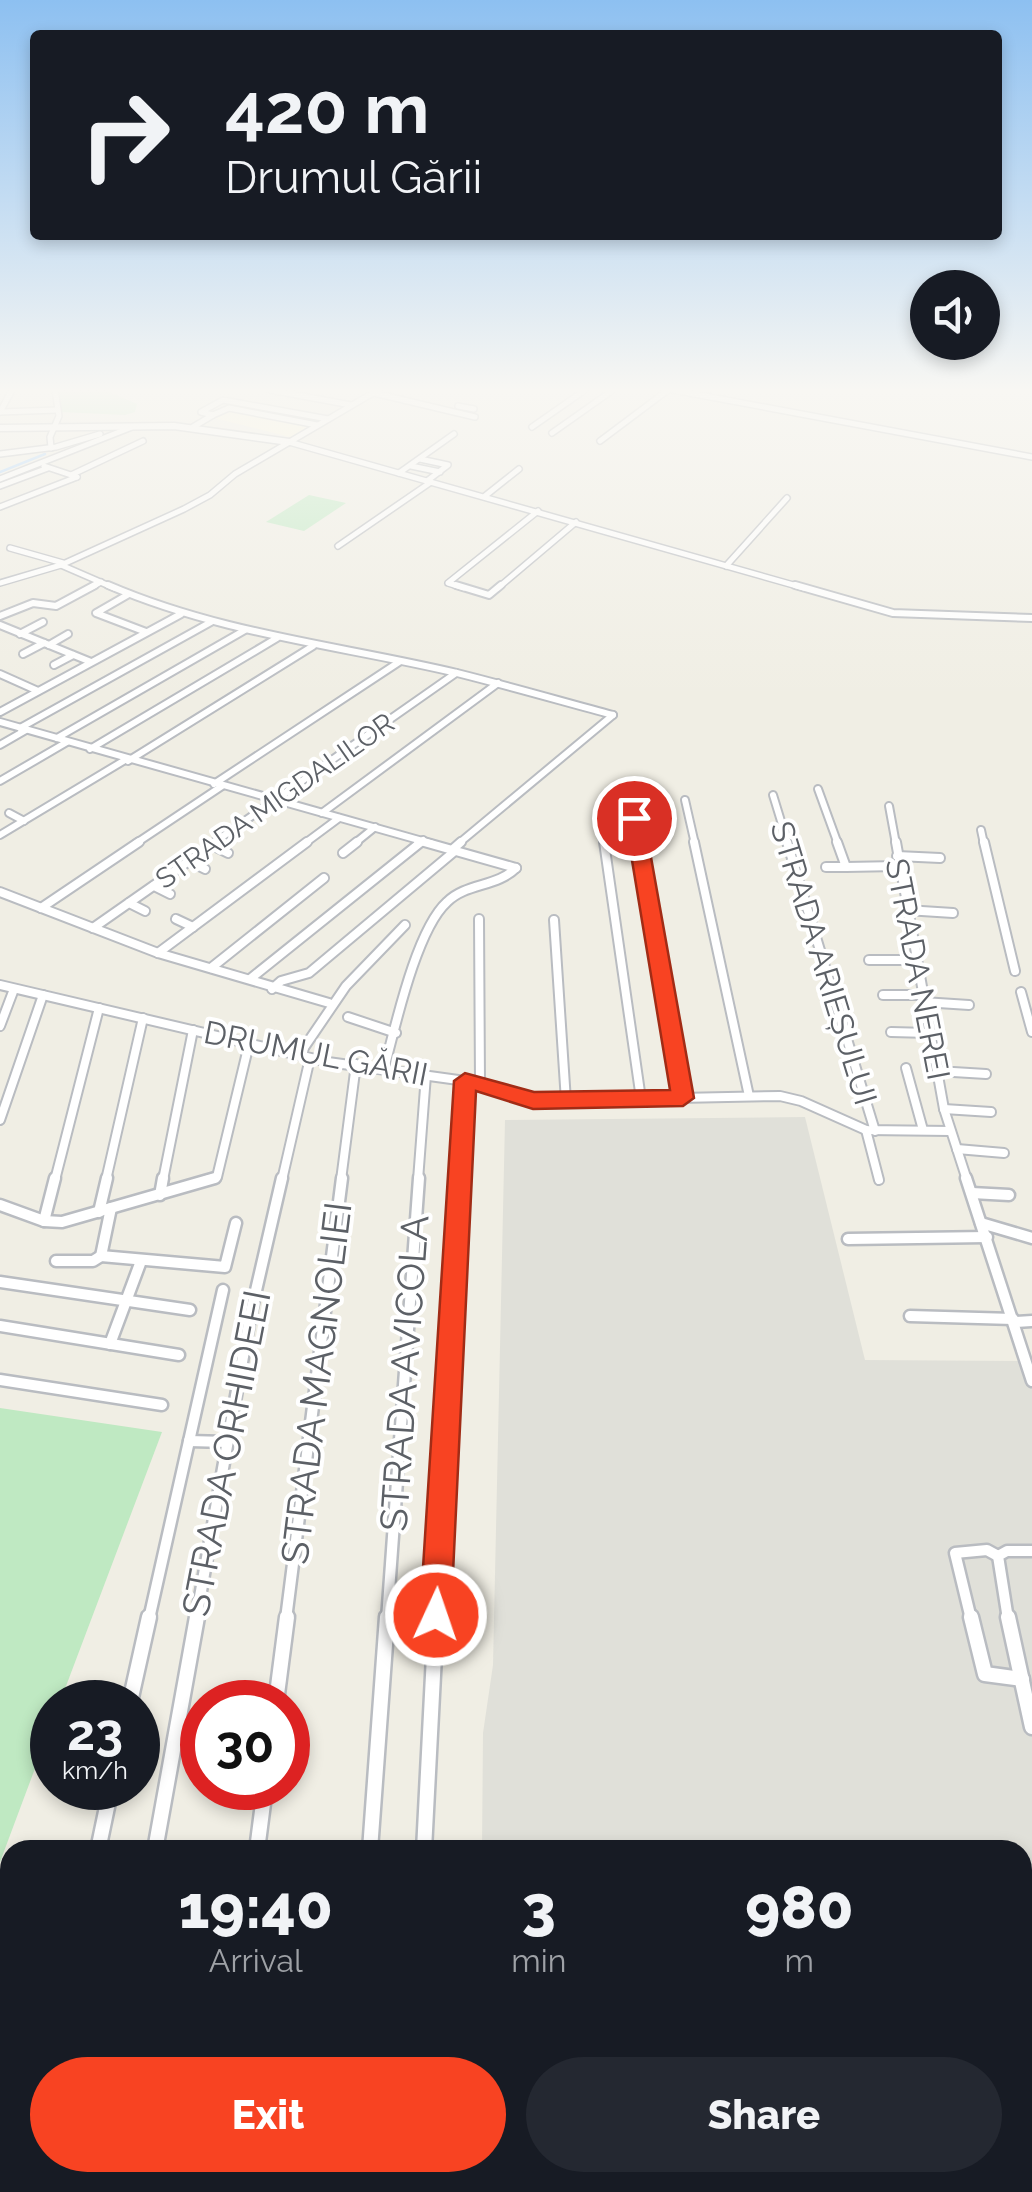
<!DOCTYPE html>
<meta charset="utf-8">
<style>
body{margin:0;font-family:Raleway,sans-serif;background:#242831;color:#f1f3f6;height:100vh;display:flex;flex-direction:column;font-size:38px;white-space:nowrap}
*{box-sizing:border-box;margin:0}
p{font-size:32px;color:#9ea1a6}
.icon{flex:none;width:55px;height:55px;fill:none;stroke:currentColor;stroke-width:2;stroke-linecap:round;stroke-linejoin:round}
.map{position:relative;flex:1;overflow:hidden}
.drawer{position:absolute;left:0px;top:1840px;width:1032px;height:352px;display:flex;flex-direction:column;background:#171b24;border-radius:30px 30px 0 0;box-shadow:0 5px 15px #0003}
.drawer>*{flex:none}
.hud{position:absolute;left:30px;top:30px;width:972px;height:210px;border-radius:10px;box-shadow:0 5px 15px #0003;background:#171b24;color:#f1f3f6;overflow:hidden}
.controls{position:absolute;left:910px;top:270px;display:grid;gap:20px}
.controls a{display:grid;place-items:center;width:90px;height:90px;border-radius:50%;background:#171b24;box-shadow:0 5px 15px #0003;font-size:50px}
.speed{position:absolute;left:30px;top:1680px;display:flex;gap:20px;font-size:50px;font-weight:700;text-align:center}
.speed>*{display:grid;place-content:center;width:130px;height:130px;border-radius:50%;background:#171b24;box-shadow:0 5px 15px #0003;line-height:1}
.speed small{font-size:25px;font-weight:400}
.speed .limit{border:15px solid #d22;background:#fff;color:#111}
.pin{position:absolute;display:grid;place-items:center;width:85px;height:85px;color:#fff;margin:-42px;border:5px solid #fff;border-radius:50%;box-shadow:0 2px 10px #0007}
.me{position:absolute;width:110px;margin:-55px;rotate:3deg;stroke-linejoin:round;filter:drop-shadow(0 0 8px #0008)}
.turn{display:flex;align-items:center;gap:35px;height:210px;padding:0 30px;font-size:45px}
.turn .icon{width:130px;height:130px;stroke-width:2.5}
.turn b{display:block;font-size:70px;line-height:85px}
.eta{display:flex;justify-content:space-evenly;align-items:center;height:170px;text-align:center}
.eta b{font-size:60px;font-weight:800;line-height:70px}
.primary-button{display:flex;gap:20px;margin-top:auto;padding:20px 30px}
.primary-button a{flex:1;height:115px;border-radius:60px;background:#f84322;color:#fff;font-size:40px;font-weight:800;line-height:115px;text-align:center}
.primary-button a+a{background:#242831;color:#f1f3f6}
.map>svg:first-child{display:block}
.commercial{fill:#fff9da}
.industrial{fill:#e0e0d9}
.green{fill:#bfe9c2}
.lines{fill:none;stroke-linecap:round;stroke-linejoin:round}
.stream{stroke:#a5d1ff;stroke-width:2.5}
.minor-far4-casing{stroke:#b9bcc1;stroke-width:8}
.minor-far3-casing{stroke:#b9bcc1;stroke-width:10}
.minor-far2-casing{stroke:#b9bcc1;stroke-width:12}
.minor-far1-casing{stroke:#b9bcc1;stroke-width:15}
.minor-casing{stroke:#b9bcc1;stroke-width:19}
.tertiary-far1-casing{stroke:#b9bcc1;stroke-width:9}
.tertiary-casing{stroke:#b9bcc1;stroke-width:22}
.minor-far4{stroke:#fff;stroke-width:5}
.minor-far3{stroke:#fff;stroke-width:6}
.minor-far2{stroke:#fff;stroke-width:8}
.minor-far1{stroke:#fff;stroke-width:10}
.minor{stroke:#fff;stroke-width:14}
.tertiary-far1{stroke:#fff;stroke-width:6}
.tertiary{stroke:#fff;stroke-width:18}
.route{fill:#f84322;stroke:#a12c16;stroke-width:2.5}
.labels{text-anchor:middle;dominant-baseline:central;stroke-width:8;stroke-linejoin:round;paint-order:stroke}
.far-street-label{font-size:28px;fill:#5c6066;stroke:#fff}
.street-label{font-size:32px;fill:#5c6066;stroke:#fff}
.near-street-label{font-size:38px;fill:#5c6066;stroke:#fff}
</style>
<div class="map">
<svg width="1032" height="2192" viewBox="0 0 1032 2192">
<rect width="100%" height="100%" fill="#f0eee4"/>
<polygon class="commercial" points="227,410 313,427 294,438 214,418"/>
<polygon class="industrial" points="805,1117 865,1360 1032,1361 1032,1953 1023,1956 1022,1850 482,1850 483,1733 493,1665 505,1120"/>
<g class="green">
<polygon points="58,390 105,390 137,404 135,412 125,415 61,412"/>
<polygon points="309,495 346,503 304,531 266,522"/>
<polygon points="0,1408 162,1432 60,1702 52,1702 52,1723 0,1862"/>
</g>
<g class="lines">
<polyline class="stream" points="0,472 45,454"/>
<g class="minor-far4-casing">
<g id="minor-far4">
<polyline points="270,390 351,405"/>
<polyline points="673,390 1032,457"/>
<polyline points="374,393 475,417"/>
<polyline points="458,406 474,409"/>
<polyline points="0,412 57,410"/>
<polyline points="0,412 12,390"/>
<polyline points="317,425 229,408 213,415 201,412 223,400 328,419"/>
<polyline points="193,427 213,415"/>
<polyline points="532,427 585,390"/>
<polyline points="552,433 613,390"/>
<polyline points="600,441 668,390"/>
<polyline points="289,442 804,588"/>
<polyline points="51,448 50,437 59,416 55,390"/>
<polyline points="0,454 56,447 100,434"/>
<polyline points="420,459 448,465 427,481"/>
<polyline points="44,466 77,477"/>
<polyline points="411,466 440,472"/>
<polyline points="399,473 454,434"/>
<polyline points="71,475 143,441"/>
<polyline points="0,479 132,427"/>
<polyline points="0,486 48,468"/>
<polyline points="485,496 519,469"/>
<polyline points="0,507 77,477"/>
<polyline points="338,546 431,482"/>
<polyline points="10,548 63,563"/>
<polyline points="61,565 114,588"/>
<polyline points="726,566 787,498"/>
<polyline points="0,583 61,565 184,509 210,495 235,474 378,390"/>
<polyline points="90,588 101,582"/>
<polyline points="464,588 448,583 538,511"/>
<polyline points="498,588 576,522"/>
</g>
</g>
<g class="minor-far3-casing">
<g id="minor-far3">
<path d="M108,585C222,634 338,645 457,673C509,686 561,701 613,715"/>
<polyline points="456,585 489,595 501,585"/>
<polyline points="795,585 893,613 1032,618"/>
<polyline points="129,594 96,613 146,632"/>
<polyline points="0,616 33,603 56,606 95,585"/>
<polyline points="0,625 91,662"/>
<polyline points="20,634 43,622"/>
<polyline points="49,645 68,634"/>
<polyline points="23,654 44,643"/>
<polyline points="54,665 73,655"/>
<polyline points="0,674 38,691"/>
<polyline points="0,712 181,614"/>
<polyline points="0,722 433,844"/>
<polyline points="20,728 211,622"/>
<polyline points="57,738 245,630"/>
<polyline points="0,745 26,730"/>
<polyline points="90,749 277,638"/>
<polyline points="128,761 313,646"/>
<polyline points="0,781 67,742"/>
<polyline points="214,784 399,662"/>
<polyline points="818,789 838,844"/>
<polyline points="773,795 788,844"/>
<polyline points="685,800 695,844"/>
<polyline points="889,806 896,844"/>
<polyline points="9,813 24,821"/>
<polyline points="322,813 498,683"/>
<polyline points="634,818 639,844"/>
<polyline points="981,830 984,844"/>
<polyline points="0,835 125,760"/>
<polyline points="135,844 222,786"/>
<polyline points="212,844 456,673"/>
<polyline points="304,844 339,818"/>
<polyline points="354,844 375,827"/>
<polyline points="417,844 423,840"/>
<polyline points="458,844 613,715"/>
<polyline points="604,844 605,829"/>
</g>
</g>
<g class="minor-far2-casing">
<g id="minor-far2">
<polyline points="424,842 516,868"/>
<polyline points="604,842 641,1099"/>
<polyline points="638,842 683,1098"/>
<polyline points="694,842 749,1096"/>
<polyline points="787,842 875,1131"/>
<polyline points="837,842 846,867 898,866"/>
<polyline points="896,842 944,1109 967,1180"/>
<polyline points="984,842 1015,971"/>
<polyline points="212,845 228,853"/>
<polyline points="453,849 461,842"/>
<polyline points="343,853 357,842"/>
<polyline points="897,856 940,858"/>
<polyline points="189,861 205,869"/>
<polyline points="826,867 846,867"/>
<polyline points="154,886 170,894"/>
<polyline points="0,892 158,953 329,1003"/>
<polyline points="129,903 145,911"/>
<polyline points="41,908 139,842"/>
<polyline points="906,910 953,913"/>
<polyline points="176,919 193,927"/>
<polyline points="479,919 480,1083"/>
<polyline points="554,920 566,1101"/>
<polyline points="93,928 216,842"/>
<polyline points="158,953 307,842"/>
<polyline points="869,960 916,960"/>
<polyline points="211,968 324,878"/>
<polyline points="250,979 421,842"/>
<polyline points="0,985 328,1062 480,1083 533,1101 780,1096 801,1101 866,1130 950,1131"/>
<polyline points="272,989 281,981 309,973 456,850"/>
<polyline points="1021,992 1032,1032"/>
<polyline points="883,995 922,995"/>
<polyline points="923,1002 969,1005"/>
<polyline points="348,1017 396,1033"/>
<polyline points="0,1026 14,989"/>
<polyline points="891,1032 929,1033"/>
<polyline points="299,1055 346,986 405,925"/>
<polyline points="906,1068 923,1130"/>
<path d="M384,1069C395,1028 416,930 447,902C466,883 497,887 516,868"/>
<polyline points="937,1071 986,1074"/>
<polyline points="944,1109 991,1112"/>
<polyline points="0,1120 43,995"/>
<polyline points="866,1130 879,1180"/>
<polyline points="957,1149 1004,1153"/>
<polyline points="55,1180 99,1008"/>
<polyline points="106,1180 143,1018"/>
<polyline points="163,1180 193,1030"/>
<polyline points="206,1180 217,1177 249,1044"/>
<polyline points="282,1180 310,1058"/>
<polyline points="341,1180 356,1064"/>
<polyline points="418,1180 426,1075"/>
<polyline points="460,1180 465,1081"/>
</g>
</g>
<g class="minor-far1-casing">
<g id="minor-far1">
<polyline points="966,1178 1032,1381"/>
<polyline points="972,1193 1009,1195"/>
<polyline points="160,1195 163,1178"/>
<polyline points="0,1205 44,1221 62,1222 215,1178"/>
<polyline points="111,1208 101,1256 225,1267 236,1223"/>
<polyline points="99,1212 107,1178"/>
<polyline points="44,1221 55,1178"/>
<polyline points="981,1223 1032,1238"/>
<polyline points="848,1239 987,1237"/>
<polyline points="56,1261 93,1261 101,1256"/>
<polyline points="0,1282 190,1310"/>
<polyline points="910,1316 1013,1319"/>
<polyline points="1014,1322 1032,1321"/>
<polyline points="0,1326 179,1355"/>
<polyline points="110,1344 141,1261"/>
<polyline points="0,1380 162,1405"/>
<polyline points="189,1441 227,1442"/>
<polyline points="149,1619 223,1290"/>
<polyline points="196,1619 251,1312 282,1178"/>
<polyline points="286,1619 342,1178"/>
<polyline points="387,1619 419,1178"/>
<polyline points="436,1619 460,1178"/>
<polyline points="971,1619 955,1553 987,1550 998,1556"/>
<polyline points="1008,1619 998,1556 1007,1551 1032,1551"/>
</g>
</g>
<g class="minor-casing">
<g id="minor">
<polyline points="971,1617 985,1674 1022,1679"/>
<polyline points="1008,1617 1032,1727"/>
<polyline points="130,1702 149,1617"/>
<polyline points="276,1702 287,1617"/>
<polyline points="98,1850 111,1788"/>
<polyline points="155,1850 197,1617"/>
<polyline points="257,1850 265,1788"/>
<polyline points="370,1850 387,1617"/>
<polyline points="424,1850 436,1617"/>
<polyline points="1022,1987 1032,1954"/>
<polyline points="462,2182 462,2192"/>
<polyline points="578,2182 578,2192"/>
<polyline points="678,2182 679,2192"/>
<polyline points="830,2182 830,2192"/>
<polyline points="49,2192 51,2182"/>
<polyline points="150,2192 151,2182"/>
<polyline points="255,2192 256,2182"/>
<polyline points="358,2192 359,2182"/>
<polyline points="941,2192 944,2182"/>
</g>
</g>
<g class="tertiary-far1-casing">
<polyline id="tertiary-far1" points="0,428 174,426 289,442"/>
</g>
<g class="tertiary-casing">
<polyline id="tertiary" points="0,1997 10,1999"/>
</g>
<use href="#minor-far4" class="minor-far4"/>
<use href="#minor-far3" class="minor-far3"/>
<use href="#minor-far2" class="minor-far2"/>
<use href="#minor-far1" class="minor-far1"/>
<use href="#minor" class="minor"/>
<use href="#tertiary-far1" class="tertiary-far1"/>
<use href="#tertiary" class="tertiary"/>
</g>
<linearGradient id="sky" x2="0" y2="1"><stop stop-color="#8dc0f1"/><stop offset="0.56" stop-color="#f8f7f3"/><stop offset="1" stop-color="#f8f7f3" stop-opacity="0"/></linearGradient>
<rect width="1032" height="697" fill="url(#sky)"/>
<polygon class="route" points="634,812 644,818 694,1098 683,1106 533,1109 476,1091 451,1615 447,1626 436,1631 424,1626 420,1615 454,1081 465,1073 534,1092 670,1090 625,818"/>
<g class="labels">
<g class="far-street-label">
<text transform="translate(275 801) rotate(-35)">STRADA MIGDALILOR</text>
</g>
<g class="street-label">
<text transform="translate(824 963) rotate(73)">STRADA ARIEȘULUI</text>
<text transform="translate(918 969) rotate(79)">STRADA NEREI</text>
<text transform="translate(316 1053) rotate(11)">DRUMUL GĂRII</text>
</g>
<g class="near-street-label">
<text transform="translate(404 1373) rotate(-86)">STRADA AVICOLA</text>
<text transform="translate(316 1383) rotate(-83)">STRADA MAGNOLIEI</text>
<text transform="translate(226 1453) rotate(-79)">STRADA ORHIDEEI</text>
</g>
</g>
</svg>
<div class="controls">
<a><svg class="icon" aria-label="sound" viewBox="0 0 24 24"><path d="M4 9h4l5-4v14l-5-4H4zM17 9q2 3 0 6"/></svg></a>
</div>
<div class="speed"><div>23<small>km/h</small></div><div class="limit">30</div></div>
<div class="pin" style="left:634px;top:818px;background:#d93025"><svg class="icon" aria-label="arrive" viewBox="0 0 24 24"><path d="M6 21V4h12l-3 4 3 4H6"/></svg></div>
<svg class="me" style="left:436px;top:1615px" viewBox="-20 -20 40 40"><circle r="17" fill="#f84322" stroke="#fff" stroke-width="3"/><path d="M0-11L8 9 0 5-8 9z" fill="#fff"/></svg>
<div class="hud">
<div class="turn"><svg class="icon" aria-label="right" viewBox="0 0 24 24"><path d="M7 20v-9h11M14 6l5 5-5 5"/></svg><div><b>420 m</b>Drumul Gării</div></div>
</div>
<section class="drawer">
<div class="eta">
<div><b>19:40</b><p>Arrival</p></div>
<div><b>3</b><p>min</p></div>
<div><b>980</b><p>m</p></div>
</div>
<div class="primary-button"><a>Exit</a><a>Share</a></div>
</section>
</div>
